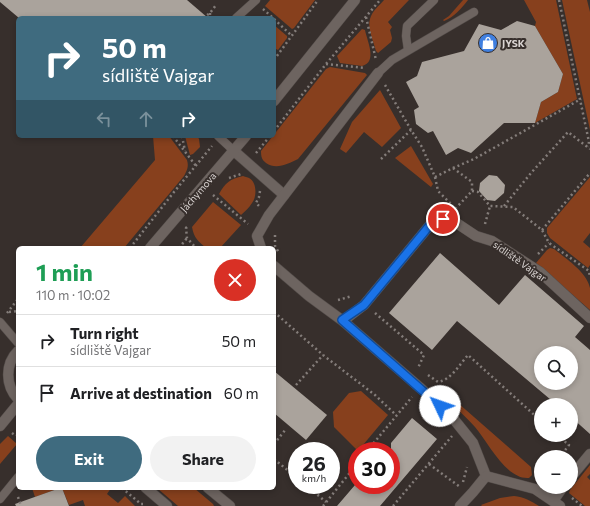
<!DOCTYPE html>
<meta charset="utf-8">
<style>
body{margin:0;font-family:Commissioner,sans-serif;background:#f2f2f2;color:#202124;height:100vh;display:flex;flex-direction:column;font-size:15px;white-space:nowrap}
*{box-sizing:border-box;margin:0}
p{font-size:13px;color:#757577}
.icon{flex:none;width:22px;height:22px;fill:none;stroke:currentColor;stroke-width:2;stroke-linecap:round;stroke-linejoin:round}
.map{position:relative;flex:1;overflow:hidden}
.sheet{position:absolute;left:16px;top:246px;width:260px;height:244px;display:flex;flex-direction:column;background:#fff;border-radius:6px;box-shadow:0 2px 6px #0003}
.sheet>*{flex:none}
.top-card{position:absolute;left:16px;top:16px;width:260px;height:122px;border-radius:6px;box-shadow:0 2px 6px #0003;background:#3f6b7f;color:#fff;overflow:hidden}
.controls{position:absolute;left:534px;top:346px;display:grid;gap:8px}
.controls a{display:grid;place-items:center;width:44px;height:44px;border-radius:50%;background:#fff;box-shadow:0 2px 6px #0003;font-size:20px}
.speed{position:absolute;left:288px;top:442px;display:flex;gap:8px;font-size:20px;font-weight:700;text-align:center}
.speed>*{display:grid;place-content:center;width:52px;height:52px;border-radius:50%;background:#fff;box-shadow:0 2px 6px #0003;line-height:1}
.speed small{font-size:10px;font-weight:400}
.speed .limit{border:6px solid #d22;background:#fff;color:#111}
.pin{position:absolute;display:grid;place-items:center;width:34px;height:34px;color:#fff;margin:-17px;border:2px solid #fff;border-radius:50%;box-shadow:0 1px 4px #0007}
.me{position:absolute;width:44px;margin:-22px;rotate:312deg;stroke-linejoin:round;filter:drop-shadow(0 0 3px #0008)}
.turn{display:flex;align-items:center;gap:14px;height:84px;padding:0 20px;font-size:18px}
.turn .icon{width:52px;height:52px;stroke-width:2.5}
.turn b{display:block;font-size:28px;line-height:34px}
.lanes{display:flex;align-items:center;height:38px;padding:0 20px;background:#0003;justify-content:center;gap:20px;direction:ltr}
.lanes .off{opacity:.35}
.round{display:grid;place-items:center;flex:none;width:42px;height:42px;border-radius:21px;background:#f2f2f2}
.summary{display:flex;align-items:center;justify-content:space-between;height:68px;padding:0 20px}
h1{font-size:24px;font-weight:700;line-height:30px;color:#1e9e55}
.action{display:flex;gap:8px;margin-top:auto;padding:8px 20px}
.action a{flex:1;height:46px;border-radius:24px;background:#3f6b7f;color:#fff;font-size:16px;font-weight:700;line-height:46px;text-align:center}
.action a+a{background:#f2f2f2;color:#202124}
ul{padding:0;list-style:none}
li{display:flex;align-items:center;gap:12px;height:52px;padding:0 20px;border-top:1px solid #e0e0e0}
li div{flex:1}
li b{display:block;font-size:15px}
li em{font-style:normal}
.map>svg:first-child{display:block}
.green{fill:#87401d}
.building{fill:#aaa39c;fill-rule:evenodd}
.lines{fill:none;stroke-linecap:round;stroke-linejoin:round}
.service-casing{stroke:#534c49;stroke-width:9}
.minor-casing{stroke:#534c49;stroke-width:11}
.path{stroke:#847d7a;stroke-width:2.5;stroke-dasharray:2 3;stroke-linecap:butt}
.service{stroke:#6d6460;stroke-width:8}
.minor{stroke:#6d6460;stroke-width:10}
.route-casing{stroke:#114b97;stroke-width:10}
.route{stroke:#1a73e8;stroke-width:7}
.labels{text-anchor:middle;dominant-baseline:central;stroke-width:4;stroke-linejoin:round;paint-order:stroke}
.poi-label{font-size:10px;font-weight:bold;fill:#dad4d2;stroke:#372f2c;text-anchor:start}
.street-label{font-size:10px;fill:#dad4d2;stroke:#372f2c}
</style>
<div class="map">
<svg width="590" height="506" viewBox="0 0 590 506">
<rect width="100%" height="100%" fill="#372f2c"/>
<g class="green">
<polygon points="270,0 315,0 294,28 292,29 265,6"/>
<path d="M384,0H409L388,22L392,27L390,30L392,38L391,42L378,53L376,51C374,43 367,27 370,19C372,11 379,6 384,0Z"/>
<path d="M463,0H468C462,8 454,17 444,21L443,20L449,16Z"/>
<polygon points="524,0 556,0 577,99 535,123 541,102 558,92 563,74 535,26 536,22"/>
<polygon points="562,0 587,0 590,12 590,130"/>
<polygon points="274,25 287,36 287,38 278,50 274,48"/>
<path d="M362,29L365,30C367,41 378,62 362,66L340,63L337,56Z"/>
<path d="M330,67L365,73L367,75L298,159C288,164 276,170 266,163C262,160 261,157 261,151L326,69Z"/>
<polygon points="380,90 401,128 382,147 364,132 346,153 340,149 352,122"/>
<path d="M153,136H169L187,160C189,167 187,170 184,176L124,248H80L155,160Z"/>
<polygon points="185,136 197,136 199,139 200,147 193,154 190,155"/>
<polygon points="411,146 433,184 431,187 395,158"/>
<path d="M243,176C244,177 248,177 249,178C257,182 257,197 252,203C249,208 245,211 241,215L219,194C225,183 230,179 243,176Z"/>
<polygon points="590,177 590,233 583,242 590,248 590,265 588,268 550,238 547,233 547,228"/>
<path d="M213,202L241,225L220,248H206C198,241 194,238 192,227Z"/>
<path d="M550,248L554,249C565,258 587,272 590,288C590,295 590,303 590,310L536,263L547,250Z"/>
<polygon points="361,391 388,415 358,451 334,427 333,412 349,393"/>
<path d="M458,403L531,467L532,475L529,478C506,480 488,442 475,427C469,420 462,414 455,407Z"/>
<polygon points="8,436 17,444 0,464 0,444"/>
<polygon points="590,465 590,474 587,477 590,480 590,506 585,506 569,493 570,490"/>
<polygon points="32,488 60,488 35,497"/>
<polygon points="62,488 111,488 107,494 118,503 125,496 135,506 85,506 83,500 69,505"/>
<polygon points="157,488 194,488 213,504 214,506 178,506"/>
<path d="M514,496C524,497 531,501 539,506H482L481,505L500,498Z"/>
</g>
<g class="building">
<polygon points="0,0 187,0 208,18 19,18 0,2"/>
<polygon points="517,21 535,26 563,74 558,92 541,102 535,123 504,123 471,153 458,148 446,155 433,131 428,133 416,124 414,110 419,107 406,82 417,76 422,62 464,51 479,24 501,30"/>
<polygon points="489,175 497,176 505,185 504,193 495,201 487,200 479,191 480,183"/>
<path d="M440,253L499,305L525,275L584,326L575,337L590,350V434L571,417V405H557L457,321L432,350L389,313ZM541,353H571V383H541Z"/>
<polygon points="274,371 327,415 306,440 274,413"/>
<polygon points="412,418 437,439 380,506 337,506 355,485 391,485 391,443"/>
<polygon points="60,488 62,488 69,506 16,506 15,504"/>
</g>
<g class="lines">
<g class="service-casing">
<g id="service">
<polyline points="236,18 256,0"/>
<polyline points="408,50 406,36 407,26 434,0"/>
<polyline points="378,73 392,60 474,12"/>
<polyline points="218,136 234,151"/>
<polyline points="0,322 18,343"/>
<polyline points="0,499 18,477"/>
</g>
</g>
<g class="minor-casing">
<g id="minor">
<polyline points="274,101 355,0"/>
<polyline points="234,151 284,195"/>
<polyline points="150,248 246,136"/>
<polyline points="261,248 257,236 269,215 378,73"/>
<polyline points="274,266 309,296 343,321 448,412 473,443 486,476 473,492 460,506"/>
<polyline points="343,321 364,305 430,225 443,219 452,220 476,236 492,241 540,272 590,318"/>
<path d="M18,351C5,364 5,385 18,399"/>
<polyline points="0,426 18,404"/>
<polyline points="486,476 535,489 560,506"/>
<polyline points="571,477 590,454"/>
<polyline points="146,488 167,506"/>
<polyline points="208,488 230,506"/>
<polyline points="553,501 563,487"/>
</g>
</g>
<g class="path">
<polyline points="559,0 589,142 588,147"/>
<polyline points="263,9 273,18"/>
<polyline points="210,13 210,18"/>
<polyline points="366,17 376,60"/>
<polyline points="203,18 210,13 216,5"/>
<polyline points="274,19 292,36"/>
<polyline points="274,60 318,0"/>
<polyline points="326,64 365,68"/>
<polyline points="385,85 411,130 422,147 435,177 438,191 453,206"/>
<polyline points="274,131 326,64 380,0"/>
<polyline points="173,136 196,166"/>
<polyline points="182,136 185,151"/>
<polyline points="256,153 270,136"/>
<polyline points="381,159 411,130"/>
<polyline points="453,168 472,182 472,191 456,208"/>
<polyline points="435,177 453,168 474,159 581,99"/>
<polyline points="229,178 241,174"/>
<polyline points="260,191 259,197 256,203 260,207"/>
<polyline points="472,191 478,192 490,206 513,207 542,230 549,243 589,271 590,277"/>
<polyline points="213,195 248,224"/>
<polyline points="504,206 531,173 568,132 590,149"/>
<polyline points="485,224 490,206"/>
<polyline points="187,227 186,228 187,238 196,248"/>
<polyline points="542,230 590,173"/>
<polyline points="275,235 275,246 279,253"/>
<polyline points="130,248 174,192 212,146"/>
<polyline points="179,248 187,238"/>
<polyline points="538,254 549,243"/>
<polyline points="338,300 352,296"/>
<polyline points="9,312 18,311"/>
<polyline points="274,312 323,355 375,395 396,415"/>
<polyline points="7,313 18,299"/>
<polyline points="375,313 424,355 418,368"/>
<path d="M428,375L438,382C451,380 460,364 468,355L541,421"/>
<polyline points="296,385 323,355"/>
<polyline points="12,433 16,436 18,435"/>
<polyline points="557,435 569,445 560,457"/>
<polyline points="274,444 286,429"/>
<polyline points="367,451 412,397"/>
<polyline points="274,459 297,478"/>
<polyline points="429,464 460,487"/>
<polyline points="463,482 467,467"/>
<polyline points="306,485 326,502"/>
<polyline points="122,488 141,504 143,504"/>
<polyline points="18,497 21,506"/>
<polyline points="572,498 582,506"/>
<polyline points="323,506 357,464"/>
<polyline points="393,506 452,436"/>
</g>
<use href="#service" class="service"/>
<use href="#minor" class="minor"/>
</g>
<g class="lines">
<g class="route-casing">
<polyline id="route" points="440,406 342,320 364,305 430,225 443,219"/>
</g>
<use href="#route" class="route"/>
</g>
<defs>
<g id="shop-disc" transform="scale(1)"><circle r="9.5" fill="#3f7fe0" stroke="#372f2c"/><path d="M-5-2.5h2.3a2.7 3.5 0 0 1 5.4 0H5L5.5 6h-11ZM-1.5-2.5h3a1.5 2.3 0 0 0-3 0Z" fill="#fff"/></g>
</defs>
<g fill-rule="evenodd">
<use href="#shop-disc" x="488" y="43"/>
</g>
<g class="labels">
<g class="poi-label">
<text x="502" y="43">JYSK</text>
</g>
<g class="street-label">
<text transform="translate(198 192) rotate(-49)">Jáchymova</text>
<text transform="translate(520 261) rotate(35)">sídliště Vajgar</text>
</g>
</g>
</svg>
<div class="controls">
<a><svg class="icon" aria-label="search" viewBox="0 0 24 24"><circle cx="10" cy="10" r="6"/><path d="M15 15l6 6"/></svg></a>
<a>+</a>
<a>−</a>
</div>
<div class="speed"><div>26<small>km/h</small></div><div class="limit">30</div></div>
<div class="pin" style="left:443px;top:219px;background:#d93025"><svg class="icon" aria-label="arrive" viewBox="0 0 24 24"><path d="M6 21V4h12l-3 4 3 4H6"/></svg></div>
<svg class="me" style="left:440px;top:406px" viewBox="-20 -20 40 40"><circle r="19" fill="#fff"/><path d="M0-13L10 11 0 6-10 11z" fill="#1a73e8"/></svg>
<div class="top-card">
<div class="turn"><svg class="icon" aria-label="right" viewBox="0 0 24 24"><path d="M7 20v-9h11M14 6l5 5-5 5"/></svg><div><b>50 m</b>sídliště Vajgar</div></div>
<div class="lanes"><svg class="icon off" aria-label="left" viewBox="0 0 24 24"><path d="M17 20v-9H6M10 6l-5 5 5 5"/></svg><svg class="icon off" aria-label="ahead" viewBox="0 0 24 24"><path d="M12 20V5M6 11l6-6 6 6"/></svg><svg class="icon" aria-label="right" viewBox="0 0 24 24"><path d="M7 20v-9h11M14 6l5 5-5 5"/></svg></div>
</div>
<section class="sheet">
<div class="summary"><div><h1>1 min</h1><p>110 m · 10:02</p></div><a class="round" style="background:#d93025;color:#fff"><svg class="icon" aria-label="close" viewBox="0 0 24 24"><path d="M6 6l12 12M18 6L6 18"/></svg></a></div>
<ul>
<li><svg class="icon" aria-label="right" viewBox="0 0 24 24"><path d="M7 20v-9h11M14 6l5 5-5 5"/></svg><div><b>Turn right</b><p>sídliště Vajgar</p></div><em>50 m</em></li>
<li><svg class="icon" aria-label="arrive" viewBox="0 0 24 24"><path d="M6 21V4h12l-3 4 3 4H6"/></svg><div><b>Arrive at destination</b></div><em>60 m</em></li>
</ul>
<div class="action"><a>Exit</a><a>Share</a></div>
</section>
</div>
